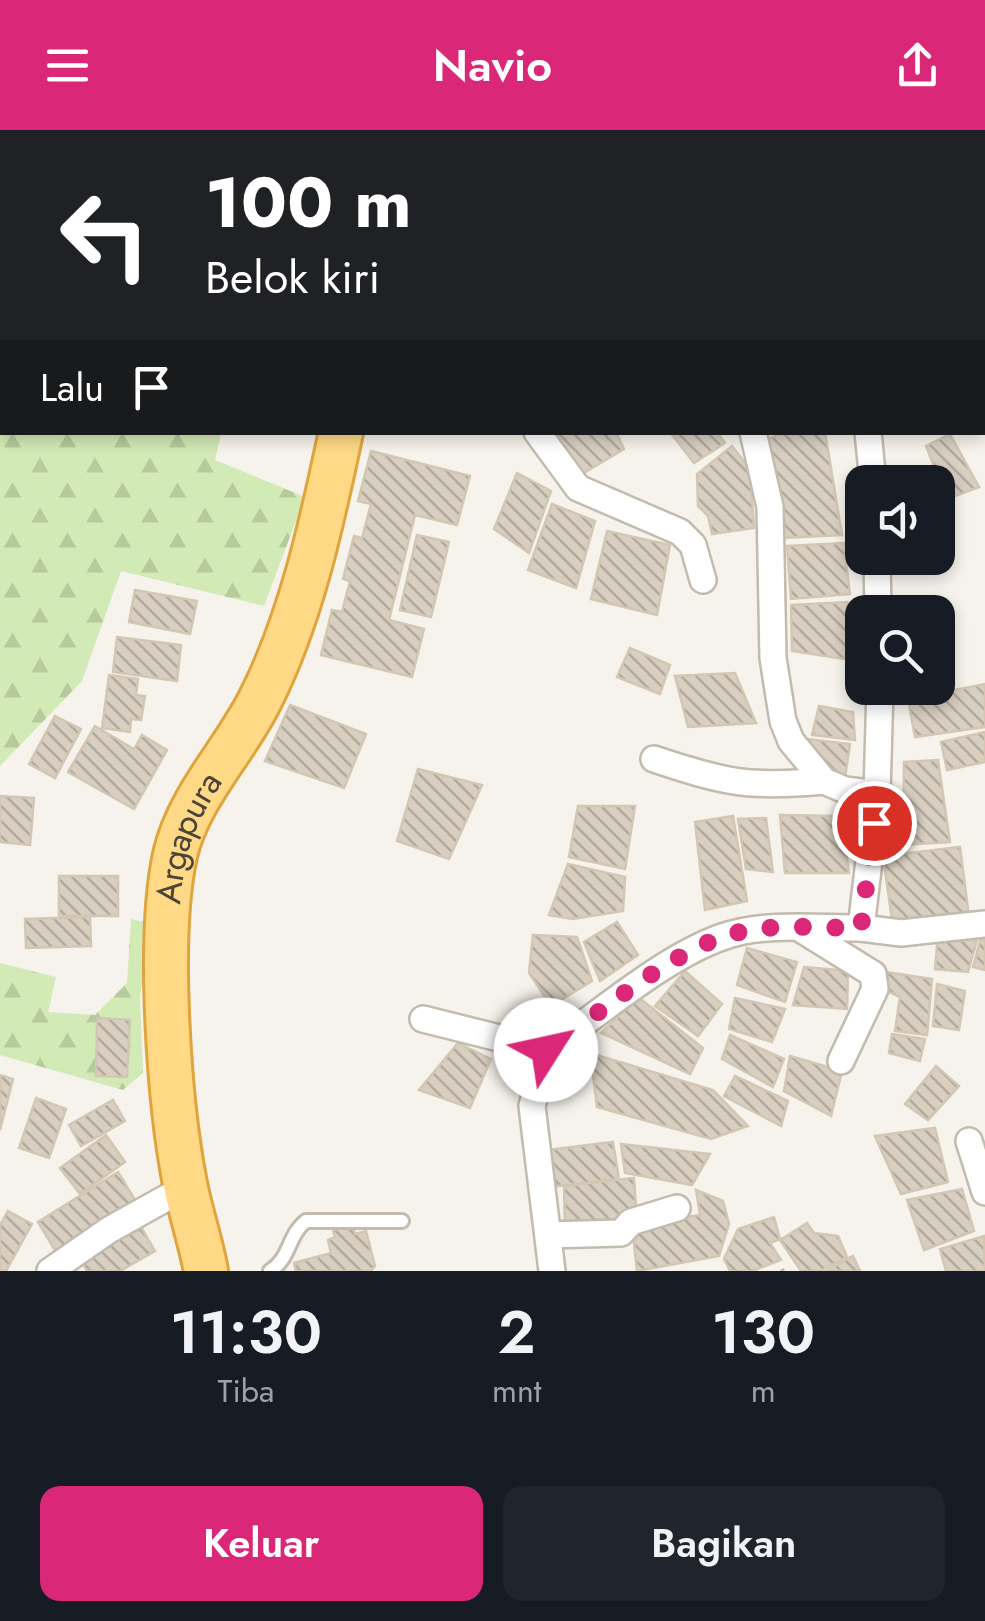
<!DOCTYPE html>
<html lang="id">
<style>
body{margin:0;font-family:Jost,sans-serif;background:#20242c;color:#f1f3f6;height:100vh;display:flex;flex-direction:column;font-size:38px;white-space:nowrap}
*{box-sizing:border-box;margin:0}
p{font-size:32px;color:#9ea1a6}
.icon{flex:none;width:55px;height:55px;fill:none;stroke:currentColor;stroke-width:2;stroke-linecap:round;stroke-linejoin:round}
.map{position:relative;height:1141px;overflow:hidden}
.details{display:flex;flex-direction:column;background:#171b24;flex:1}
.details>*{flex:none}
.top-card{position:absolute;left:0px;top:0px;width:985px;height:305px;box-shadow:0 5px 15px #0003;background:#202124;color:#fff;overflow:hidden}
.fabs{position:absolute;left:845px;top:335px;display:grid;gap:20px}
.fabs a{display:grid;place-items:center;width:110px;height:110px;border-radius:20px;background:#171b24;box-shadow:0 5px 15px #0003;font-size:50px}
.pin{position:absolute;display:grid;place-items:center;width:85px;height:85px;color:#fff;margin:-42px;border:5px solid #fff;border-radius:50%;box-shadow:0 2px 10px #0007}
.me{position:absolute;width:110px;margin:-55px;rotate:55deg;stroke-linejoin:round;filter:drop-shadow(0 0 8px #0008)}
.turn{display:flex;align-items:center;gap:35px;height:210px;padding:0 40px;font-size:45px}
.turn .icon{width:130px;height:130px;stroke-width:2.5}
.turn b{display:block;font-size:70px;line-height:85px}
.then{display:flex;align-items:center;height:95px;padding:0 40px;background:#0003;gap:20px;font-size:38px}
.eta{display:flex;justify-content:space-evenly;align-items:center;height:170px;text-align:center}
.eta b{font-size:60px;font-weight:600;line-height:70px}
.button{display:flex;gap:20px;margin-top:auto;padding:20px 40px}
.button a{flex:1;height:115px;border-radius:20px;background:#db2777;color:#fff;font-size:40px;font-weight:600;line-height:115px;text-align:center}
.button a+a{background:#20242c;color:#f1f3f6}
header{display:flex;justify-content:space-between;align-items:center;height:130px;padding:0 40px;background:#db2777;color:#fff;font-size:45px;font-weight:600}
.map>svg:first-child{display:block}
.forest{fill:url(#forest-firs)}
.building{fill:url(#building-back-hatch);stroke:#d3c7b4;stroke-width:2.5}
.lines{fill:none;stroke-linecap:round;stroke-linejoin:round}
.service-casing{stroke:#c2bbae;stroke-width:18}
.minor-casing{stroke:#c2bbae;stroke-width:30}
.trunk-casing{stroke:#e0a43c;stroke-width:48}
.path{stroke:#c4b79f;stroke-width:4;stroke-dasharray:5 5;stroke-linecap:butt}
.service{stroke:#fff;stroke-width:12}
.minor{stroke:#fff;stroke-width:25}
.trunk{stroke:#ffd985;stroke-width:42}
.route{stroke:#db2777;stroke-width:18;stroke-dasharray:0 32.4}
.labels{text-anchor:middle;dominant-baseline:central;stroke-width:8;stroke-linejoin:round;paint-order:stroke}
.street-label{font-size:35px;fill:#4b4439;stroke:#fff}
</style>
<header><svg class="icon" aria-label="menu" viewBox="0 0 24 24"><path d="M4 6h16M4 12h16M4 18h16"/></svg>Navio<svg class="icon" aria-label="share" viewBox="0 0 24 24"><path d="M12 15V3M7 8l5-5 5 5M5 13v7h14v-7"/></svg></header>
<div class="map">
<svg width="985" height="1141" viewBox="0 0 985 1141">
<defs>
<pattern id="forest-firs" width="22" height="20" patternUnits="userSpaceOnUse" patternTransform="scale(2.5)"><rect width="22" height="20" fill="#d2eab5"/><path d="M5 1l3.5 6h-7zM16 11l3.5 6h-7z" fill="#b6ca9c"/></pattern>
<pattern id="building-back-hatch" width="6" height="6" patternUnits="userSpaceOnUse" patternTransform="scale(2.5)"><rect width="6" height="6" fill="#d8cfc1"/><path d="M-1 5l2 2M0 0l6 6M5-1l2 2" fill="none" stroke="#b1aa9e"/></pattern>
</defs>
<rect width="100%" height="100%" fill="#f6f3ec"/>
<g class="forest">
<polygon points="0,0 240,0 2,2 2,302 221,303 215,330 305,367 264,476 121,441 82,551 0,636"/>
<polygon points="131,789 152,794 140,867 143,943 123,960 0,925 0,833 56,847 48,882 95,885 127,853"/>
</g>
<g class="building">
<polygon points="882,0 974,0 974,1 883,2"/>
<polygon points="982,3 985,3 985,155 982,154"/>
<polygon points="550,302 616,302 624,319 577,347"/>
<polygon points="670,302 717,302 725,313 694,333"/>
<polygon points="787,302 825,302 842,405 783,408 769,308"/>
<polygon points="950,304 979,357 947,369 926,316"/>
<polygon points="732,316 750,339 754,398 712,404 708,386 698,376 697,344"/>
<polygon points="371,321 470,346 457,395 415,385 389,490 424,499 412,547 321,525 332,480 342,482 350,451 343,449 354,406 362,408 371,374 358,371"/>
<polygon points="517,343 551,361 529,423 494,399"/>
<polygon points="552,374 595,391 576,458 528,440"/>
<polygon points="607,401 670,415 657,485 591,469"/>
<polygon points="417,405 449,412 431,487 400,480"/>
<polygon points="844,413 850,464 791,469 787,416"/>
<polygon points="135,460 197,471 190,504 129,492"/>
<polygon points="848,472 851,530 792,521 791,475"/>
<polygon points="117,507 181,515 177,551 113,542"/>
<polygon points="630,518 670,535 660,564 617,547"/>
<polygon points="735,543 756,593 688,597 675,546"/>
<polygon points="109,545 138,549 136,565 145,566 141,590 131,589 130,602 102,598"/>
<polygon points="985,554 985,597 915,607 908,569"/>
<polygon points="290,575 366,604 344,658 265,631"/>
<polygon points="819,576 853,582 855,610 812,605"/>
<polygon points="55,586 81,599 55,648 29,634"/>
<polygon points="95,596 134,619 142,605 167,620 134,679 68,642"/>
<polygon points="985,602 985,632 947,640 941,612"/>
<polygon points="807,609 850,614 845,648 809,623"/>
<polygon points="938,630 950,712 903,715 904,632"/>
<polygon points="418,639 482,655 449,729 397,711"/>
<polygon points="0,666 34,668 30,715 0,712"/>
<polygon points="578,676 635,676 625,739 569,727"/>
<polygon points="780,685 841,686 849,743 785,743"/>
<polygon points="733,686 747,771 705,780 695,692"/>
<polygon points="766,688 773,742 746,739 738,689"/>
<polygon points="960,717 969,787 892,790 883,726"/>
<polygon points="568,734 625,747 623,781 573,789 549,785"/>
<rect x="59" y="746" width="59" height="40"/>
<polygon points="90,787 91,816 26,818 25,789"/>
<polygon points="617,792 638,825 600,851 584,812"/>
<polygon points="938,804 977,810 968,842 935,839"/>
<polygon points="533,805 577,807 592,851 551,876 529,843"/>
<polygon points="981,807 985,807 985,840 973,837"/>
<polygon points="747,818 797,832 785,872 737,855"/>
<polygon points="804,837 848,841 847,879 793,875"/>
<polygon points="685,841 722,874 698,906 655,876"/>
<polygon points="886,842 932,849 927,905 895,901 900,867 881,858"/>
<polygon points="937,854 965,861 959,900 933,896"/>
<polygon points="638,867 703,918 690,944 601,903"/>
<polygon points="735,868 785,879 772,912 729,899"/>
<polygon points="97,888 130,890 127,947 96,946"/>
<polygon points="892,904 925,909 920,931 889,923"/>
<polygon points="730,905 784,929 773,957 722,929"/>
<polygon points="458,913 491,929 470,978 419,960"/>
<polygon points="590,923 713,960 748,996 711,1009 597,977"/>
<polygon points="790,926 842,941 831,986 784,961"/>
<polygon points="936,936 959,956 928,990 905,974"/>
<polygon points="0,945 13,949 0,1000"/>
<polygon points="735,946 788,971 781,996 724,966"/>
<polygon points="36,968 66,979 49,1028 19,1018"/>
<polygon points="113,970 125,991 81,1016 69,995"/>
<polygon points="935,998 948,1052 901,1064 875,1006"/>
<polygon points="106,1005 125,1032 80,1064 60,1038"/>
<polygon points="613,1012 619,1049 550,1057 547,1020"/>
<polygon points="621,1014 710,1024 692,1055 625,1043"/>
<polygon points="118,1042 137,1073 57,1124 38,1092"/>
<polygon points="634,1048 636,1078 622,1100 565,1102 564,1056"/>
<polygon points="962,1059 974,1101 924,1120 907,1070"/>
<polygon points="696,1060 723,1071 729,1094 719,1126 637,1141 632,1095 700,1085"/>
<polygon points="8,1081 32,1094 6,1141 0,1141 0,1095"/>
<polygon points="774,1087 780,1109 770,1113 781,1130 752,1141 730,1141 724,1129 738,1099"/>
<polygon points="137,1090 155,1121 120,1141 87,1141 78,1124"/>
<polygon points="807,1093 814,1103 838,1106 847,1127 820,1141 801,1141 780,1110"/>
<polygon points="352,1095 355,1104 366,1101 375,1136 371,1141 296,1141 294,1133 331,1123 328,1110 335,1107 333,1100"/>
<polygon points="984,1106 985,1141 946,1141 940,1119"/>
<polygon points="853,1126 860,1141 826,1141"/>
</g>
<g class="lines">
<g class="service-casing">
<path id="service" d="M270,1141C290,1129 288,1105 306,1091H402"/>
</g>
<g class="minor-casing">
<g id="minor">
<polyline points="758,0 759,2"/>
<polyline points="508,2 509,0"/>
<polyline points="798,2 814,0"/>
<polyline points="537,302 578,358 680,402 693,415 703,450"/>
<polyline points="753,302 770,377 773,528 783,591 791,611 824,651 845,660 877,664"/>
<polyline points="868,302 873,352"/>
<polyline points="877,428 878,482"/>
<path d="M654,629C726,653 749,658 824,651"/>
<polyline points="799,798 873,844 875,859 841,931"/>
<polyline points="861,798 901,803 985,794"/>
<polyline points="423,889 547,920"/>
<polyline points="969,1011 985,1062"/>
<polyline points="548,1105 621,1103 631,1092 677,1078"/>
<polyline points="50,1141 109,1100 186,1057"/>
<path d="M552,1141L532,976L547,920C599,884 663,828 722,807C764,792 817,798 861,798L877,664L880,558"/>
</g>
</g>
<g class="trunk-casing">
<g id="trunk">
<polyline points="385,2 385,0"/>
<path id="s1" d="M206,1141C201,1114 192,1087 186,1059C169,975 157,808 175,725C188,668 233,623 259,572C301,490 322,392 341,302"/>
</g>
</g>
<polyline class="path" points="782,1139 783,1141"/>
<use href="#service" class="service"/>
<use href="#minor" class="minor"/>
<use href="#trunk" class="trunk"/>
</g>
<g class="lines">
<path class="route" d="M546,920C599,884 663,828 722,807C765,792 817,798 861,798L874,693"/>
</g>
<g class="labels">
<g class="street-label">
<text stroke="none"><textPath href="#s1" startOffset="440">Argapura</textPath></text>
</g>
</g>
</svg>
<div class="fabs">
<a><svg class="icon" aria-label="sound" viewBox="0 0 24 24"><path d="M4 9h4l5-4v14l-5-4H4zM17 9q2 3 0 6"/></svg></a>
<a><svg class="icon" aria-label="search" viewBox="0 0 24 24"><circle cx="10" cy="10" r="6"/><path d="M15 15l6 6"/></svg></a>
</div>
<div class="pin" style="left:874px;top:693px;background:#d93025"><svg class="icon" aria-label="arrive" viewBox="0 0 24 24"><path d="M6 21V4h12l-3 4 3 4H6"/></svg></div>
<svg class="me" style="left:546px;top:920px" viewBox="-20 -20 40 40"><circle r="19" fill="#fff"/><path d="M0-13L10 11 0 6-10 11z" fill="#db2777"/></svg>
<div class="top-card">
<div class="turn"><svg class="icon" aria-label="left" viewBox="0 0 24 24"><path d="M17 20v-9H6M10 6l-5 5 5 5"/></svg><div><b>100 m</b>Belok kiri</div></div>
<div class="then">Lalu<svg class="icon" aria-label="arrive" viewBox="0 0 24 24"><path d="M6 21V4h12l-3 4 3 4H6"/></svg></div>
</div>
</div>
<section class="details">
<div class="eta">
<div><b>11:30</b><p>Tiba</p></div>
<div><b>2</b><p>mnt</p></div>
<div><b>130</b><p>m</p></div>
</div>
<div class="button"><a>Keluar</a><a>Bagikan</a></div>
</section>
